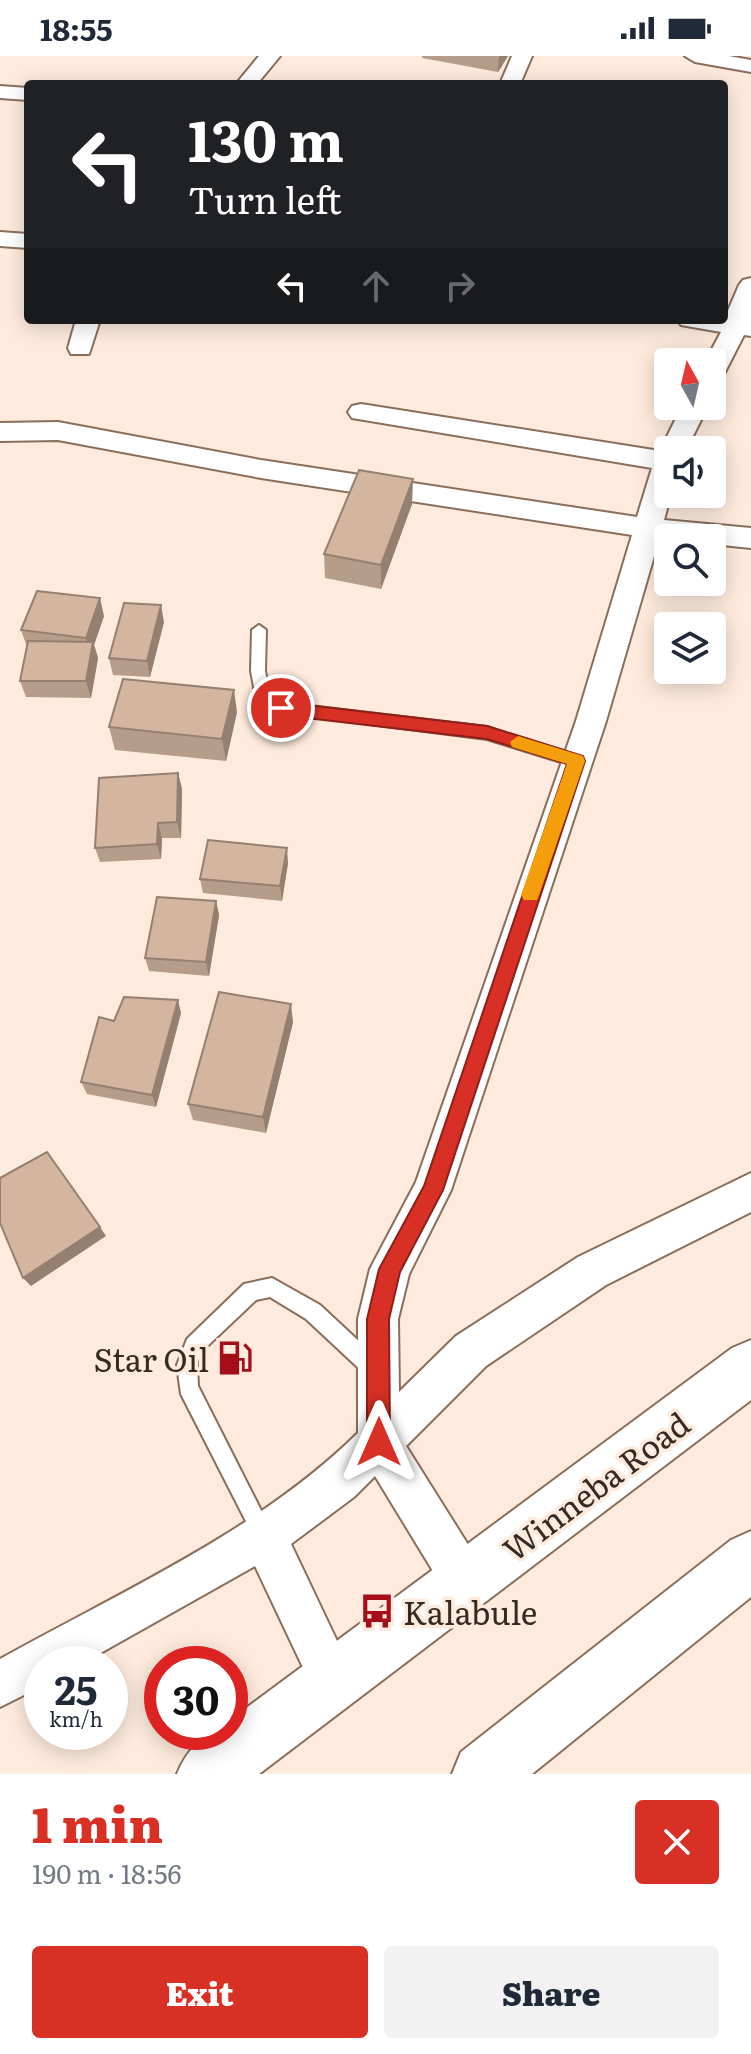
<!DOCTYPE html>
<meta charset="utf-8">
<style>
body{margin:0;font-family:Literata,serif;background:#f2f2f3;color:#1f2937;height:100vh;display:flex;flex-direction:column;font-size:30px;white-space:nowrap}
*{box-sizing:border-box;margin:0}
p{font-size:26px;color:#747a83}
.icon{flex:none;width:44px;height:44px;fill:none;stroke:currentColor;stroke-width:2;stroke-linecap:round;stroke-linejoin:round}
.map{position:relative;height:1718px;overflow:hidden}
.sheet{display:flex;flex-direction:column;background:#fff;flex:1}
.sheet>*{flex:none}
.hud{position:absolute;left:24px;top:24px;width:704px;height:244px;border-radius:8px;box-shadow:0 4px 20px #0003;background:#202124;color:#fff;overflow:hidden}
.needle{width:52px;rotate:352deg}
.controls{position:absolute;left:654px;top:292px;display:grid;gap:16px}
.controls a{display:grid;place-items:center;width:72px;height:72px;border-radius:8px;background:#fff;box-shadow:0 4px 20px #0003;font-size:40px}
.speed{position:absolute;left:24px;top:1590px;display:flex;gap:16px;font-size:40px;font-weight:700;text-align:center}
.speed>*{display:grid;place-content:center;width:104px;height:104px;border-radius:50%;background:#fff;box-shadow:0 4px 20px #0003;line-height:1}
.speed small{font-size:20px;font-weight:400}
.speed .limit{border:12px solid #d22;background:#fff;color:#111}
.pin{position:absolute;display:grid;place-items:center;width:68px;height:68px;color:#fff;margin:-34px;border:4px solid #fff;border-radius:50%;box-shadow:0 2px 8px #0007}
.me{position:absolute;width:88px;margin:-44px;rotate:0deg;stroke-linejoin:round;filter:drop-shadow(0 0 6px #0008)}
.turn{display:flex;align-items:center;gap:28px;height:168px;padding:0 32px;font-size:36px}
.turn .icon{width:104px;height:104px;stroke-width:2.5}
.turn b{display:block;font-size:56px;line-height:68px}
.lanes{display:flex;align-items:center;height:76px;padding:0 32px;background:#0003;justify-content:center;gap:40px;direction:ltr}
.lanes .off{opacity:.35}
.round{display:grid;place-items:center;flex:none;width:84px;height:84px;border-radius:8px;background:#f2f2f3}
.overview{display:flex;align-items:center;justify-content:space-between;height:136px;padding:0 32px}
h1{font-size:48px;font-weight:800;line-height:60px;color:#d93025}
.cta{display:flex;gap:16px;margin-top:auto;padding:16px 32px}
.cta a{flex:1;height:92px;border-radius:8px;background:#d93025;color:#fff;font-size:32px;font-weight:800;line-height:92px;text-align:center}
.cta a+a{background:#f2f2f3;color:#1f2937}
.status{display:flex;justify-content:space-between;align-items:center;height:56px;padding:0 40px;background:#fff;direction:ltr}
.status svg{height:22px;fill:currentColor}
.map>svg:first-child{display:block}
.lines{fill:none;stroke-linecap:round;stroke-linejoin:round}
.service-casing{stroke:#8a6e5a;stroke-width:4}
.minor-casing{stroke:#8a6e5a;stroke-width:4}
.trunk-casing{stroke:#8a6e5a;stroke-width:4}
.service{fill:#fff;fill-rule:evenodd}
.minor{fill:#fff;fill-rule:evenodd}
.trunk{fill:#fff;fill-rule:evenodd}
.wall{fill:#b69d8a}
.shaded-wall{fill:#947f70}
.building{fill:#d4b6a0;stroke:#947f70;stroke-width:2}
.route{fill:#d93025;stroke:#8d1f18;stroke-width:2}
.slow{fill:#f59e0b}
.labels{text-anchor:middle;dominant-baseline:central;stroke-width:7;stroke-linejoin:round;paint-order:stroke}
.near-poi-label{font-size:32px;fill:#352a21;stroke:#feebdd;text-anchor:end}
.near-street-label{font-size:32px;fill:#352a21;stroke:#feebdd}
</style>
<div class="status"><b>18:55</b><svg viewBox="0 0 49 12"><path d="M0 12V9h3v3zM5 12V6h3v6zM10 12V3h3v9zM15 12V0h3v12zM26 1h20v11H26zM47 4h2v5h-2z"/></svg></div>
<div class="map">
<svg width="751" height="1718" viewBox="0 0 751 1718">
<rect width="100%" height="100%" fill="#feebdd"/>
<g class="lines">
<g class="service-casing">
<g id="service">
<polygon points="259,569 266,574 265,615 270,639 284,647 487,671 582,701 584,705 577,711 487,683 276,656 258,646 256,642 251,615 252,574"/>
<polygon points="272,1222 320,1249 379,1304 382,1311 379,1318 372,1321 365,1318 306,1263 270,1241 256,1244 201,1296 197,1309 198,1330 273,1478 270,1485 263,1488 256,1485 181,1338 177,1309 187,1283 244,1228"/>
</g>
</g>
<g class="minor-casing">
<g id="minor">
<polygon points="259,0 280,0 257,28 236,28"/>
<polygon points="512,0 532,0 520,28 500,28"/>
<polygon points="685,0 729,0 751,4 751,16 695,6"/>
<polygon points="0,30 28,32 28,44 0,42"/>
<polygon points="0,176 28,178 28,192 0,190"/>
<polygon points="751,222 751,280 744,279 721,324 712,326 712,306 705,306 721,276 681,269 678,264 724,264 739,229 743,224"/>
<polygon points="76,264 100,264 89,298 71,298 68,292"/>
<path d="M361,348L660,395L682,350H708L686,394H668V438H671L664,464L751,472V492L712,488V482L659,483L606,665L451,1134L409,1218L398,1263L399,1336L456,1280L578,1201L751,1117V1156L606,1229L486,1310L406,1390L482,1511L488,1527L482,1543L466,1549L450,1543L375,1420L354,1441L291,1488L355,1623L348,1639L332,1646L316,1639L255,1510L81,1608H42V1630L0,1651V1603C122,1535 257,1476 358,1377V1263L370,1213L416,1126L576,665L632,479L261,422L58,384L0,385V367L58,366L261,404L637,461L652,412L352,362L348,356L352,350Z"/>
</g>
</g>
<g class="trunk-casing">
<g id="trunk">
<path d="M751,1284V1344L259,1718H177C187,1694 202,1676 230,1676V1664L732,1292Z"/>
<polygon points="751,1475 751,1541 532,1718 452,1718 461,1696 731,1484"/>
</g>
</g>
<use href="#service" class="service"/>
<use href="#minor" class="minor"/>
<use href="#trunk" class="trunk"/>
</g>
<g class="wall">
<polygon points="422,0 508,0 498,16 422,2"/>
<polygon points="412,448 381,533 325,522 324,498"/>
<polygon points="104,560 94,589 98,602 91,642 26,641 20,625 27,591 21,574"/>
<polygon points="164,566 150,621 113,619 109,602"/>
<polygon points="237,656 226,705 115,694 109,671"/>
<polygon points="178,717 182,733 181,782 162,782 161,803 100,806 95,792"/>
<polygon points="288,807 282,845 203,837 200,823"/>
<polygon points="216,845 219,859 209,920 149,915 145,902"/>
<polygon points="181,957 156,1051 87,1038 81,1026 114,965"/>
<polygon points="293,966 266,1077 193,1064 188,1048"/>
</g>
<g class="shaded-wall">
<polygon points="499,0 508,0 498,16"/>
<polygon points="413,423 412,448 381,533 381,509"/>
<polygon points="100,542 104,560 94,589 98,602 91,642 86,625 90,599 86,582"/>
<polygon points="161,549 164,566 150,621 147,605"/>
<polygon points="234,634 237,656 226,705 222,683"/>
<polygon points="178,717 182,733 181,782 177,766"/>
<polygon points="158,767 162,782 161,803 157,788"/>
<polygon points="287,792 288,807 282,845 280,830"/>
<polygon points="216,845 219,859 209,920 206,906"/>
<polygon points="178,944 181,957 156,1051 152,1039"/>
<polygon points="291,948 293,966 266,1077 263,1061"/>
<polygon points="100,1171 106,1180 31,1230 23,1222"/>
</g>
<g class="building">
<polygon points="359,414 413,423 381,509 324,498"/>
<polygon points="37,535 100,542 86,582 21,574"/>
<polygon points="124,547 161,549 147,605 109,602"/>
<polygon points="28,585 93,586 86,625 20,625"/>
<polygon points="123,623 234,634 222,683 109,671"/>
<polygon points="178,717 177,766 158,767 157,788 95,792 99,722"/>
<polygon points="208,784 287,792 280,830 200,823"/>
<polygon points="157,841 216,845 206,906 145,902"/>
<polygon points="219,936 291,948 263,1061 188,1048"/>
<polygon points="124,941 178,944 152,1039 81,1026 99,961 114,965"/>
<polygon points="47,1096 100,1171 23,1222 0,1167 0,1122"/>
</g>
<polygon class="route" points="281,646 487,670 583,700 585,705 443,1134 400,1216 389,1263 390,1386 387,1394 379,1398 371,1394 367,1386 367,1263 379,1213 424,1130 567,708 487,683 281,659 273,652"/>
<polygon class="slow" points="518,680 583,700 585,705 539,839 537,844 524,844 521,839 567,708 512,691 510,686"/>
<defs>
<g id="fuel-bare" transform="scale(2.76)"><path d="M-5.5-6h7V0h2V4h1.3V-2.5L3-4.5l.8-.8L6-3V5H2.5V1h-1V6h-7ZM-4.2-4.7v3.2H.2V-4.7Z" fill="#a50d19" stroke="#feebdd" stroke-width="2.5" paint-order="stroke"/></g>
<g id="bus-bare" transform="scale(2.76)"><path d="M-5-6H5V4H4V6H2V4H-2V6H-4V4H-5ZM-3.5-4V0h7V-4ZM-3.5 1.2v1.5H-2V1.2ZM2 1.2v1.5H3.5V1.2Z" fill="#a50d19" stroke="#feebdd" stroke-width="2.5" paint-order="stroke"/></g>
</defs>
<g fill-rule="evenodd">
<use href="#fuel-bare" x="235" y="1302"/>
<use href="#bus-bare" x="377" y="1555"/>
</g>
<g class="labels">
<g class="near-poi-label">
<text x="209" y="1302">Star Oil</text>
<text x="403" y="1555" text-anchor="start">Kalabule</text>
</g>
<g class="near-street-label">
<text transform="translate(595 1429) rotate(-37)">Winneba Road</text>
</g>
</g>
</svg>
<div class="controls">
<a><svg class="needle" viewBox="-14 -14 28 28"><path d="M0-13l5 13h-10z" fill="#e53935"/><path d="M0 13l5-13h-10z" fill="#747a83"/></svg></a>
<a><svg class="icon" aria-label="sound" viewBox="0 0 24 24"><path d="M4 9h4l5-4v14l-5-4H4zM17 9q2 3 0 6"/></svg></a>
<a><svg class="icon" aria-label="search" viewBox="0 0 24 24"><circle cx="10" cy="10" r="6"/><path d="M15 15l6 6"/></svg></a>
<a><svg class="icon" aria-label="layers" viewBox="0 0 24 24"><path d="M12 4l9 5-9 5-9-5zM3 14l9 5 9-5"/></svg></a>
</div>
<div class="speed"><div>25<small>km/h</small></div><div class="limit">30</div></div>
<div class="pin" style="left:281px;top:652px;background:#d93025"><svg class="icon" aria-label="arrive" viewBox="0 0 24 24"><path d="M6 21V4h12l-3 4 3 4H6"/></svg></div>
<svg class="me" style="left:379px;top:1386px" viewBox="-20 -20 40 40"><path d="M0-17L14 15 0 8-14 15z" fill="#d93025" stroke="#fff" stroke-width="4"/></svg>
<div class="hud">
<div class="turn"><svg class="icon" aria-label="left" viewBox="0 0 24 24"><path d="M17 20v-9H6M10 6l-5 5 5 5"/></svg><div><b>130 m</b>Turn left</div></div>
<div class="lanes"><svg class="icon" aria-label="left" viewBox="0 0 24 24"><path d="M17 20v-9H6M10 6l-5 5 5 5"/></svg><svg class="icon off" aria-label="ahead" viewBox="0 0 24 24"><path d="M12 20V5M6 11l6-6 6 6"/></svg><svg class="icon off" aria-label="right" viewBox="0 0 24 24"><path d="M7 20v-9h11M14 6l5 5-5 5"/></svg></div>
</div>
</div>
<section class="sheet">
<div class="overview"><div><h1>1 min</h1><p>190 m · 18:56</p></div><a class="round" style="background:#d93025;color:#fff"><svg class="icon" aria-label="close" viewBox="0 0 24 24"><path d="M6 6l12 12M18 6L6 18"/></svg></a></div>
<div class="cta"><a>Exit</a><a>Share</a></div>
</section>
